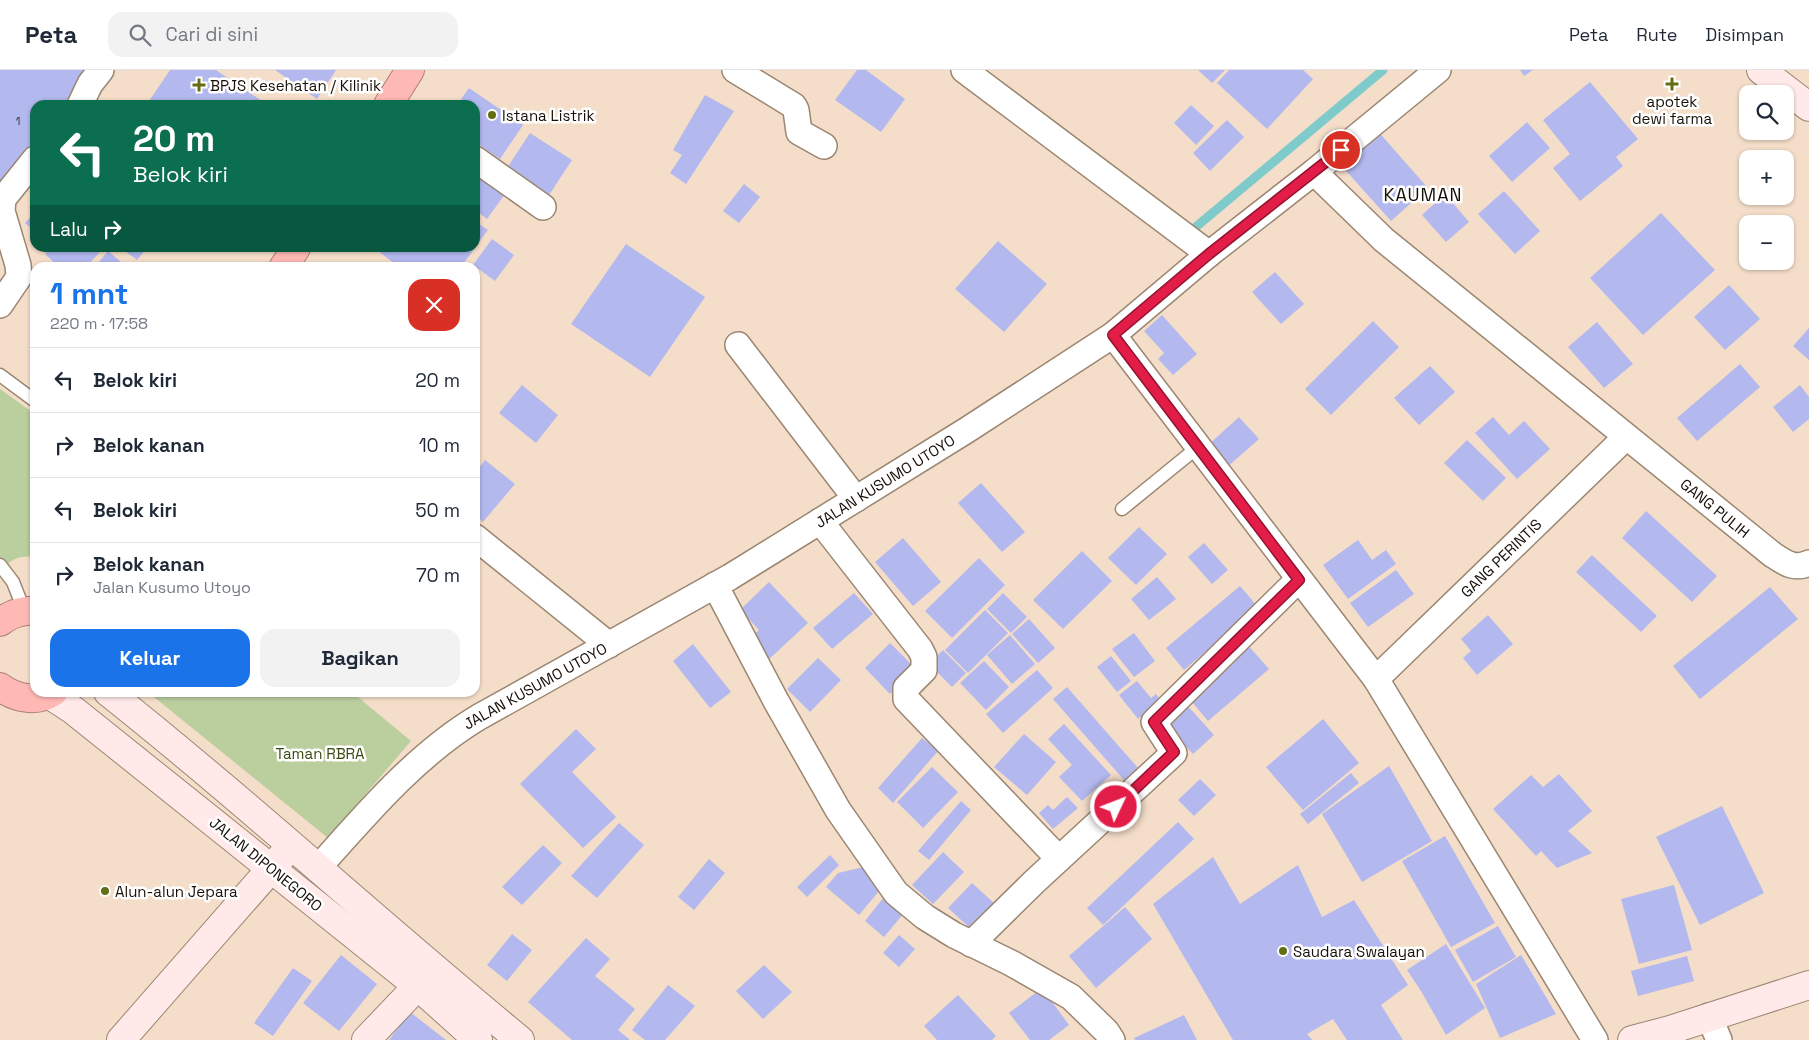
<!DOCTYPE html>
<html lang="id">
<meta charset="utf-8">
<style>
body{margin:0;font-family:"Space Grotesk",sans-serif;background:#f2f2f3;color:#1f2937;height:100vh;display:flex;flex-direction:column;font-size:19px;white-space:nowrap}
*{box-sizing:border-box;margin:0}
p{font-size:16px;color:#747a83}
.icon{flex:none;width:28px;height:28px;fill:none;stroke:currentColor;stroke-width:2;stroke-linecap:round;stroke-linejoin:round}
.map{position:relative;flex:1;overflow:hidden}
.sheet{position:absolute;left:30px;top:192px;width:450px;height:435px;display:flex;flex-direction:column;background:#fff;border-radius:15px;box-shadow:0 1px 4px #0004}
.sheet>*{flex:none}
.hud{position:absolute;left:30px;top:30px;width:450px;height:152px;border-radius:15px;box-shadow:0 1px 4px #0004;background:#0b6e4f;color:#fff;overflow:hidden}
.controls{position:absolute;left:1739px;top:15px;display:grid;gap:10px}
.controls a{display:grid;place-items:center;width:55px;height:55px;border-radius:10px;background:#fff;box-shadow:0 1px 4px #0004;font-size:25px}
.pin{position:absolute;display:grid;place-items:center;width:42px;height:42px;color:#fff;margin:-21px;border:2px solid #fff;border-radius:50%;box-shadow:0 1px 5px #0007}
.me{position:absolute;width:55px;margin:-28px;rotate:47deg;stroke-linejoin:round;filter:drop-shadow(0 0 4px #0008)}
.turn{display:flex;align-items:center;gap:18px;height:105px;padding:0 20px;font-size:22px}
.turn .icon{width:65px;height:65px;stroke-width:2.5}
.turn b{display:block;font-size:35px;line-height:42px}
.then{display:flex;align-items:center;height:48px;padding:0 20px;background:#0003;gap:10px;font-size:19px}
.round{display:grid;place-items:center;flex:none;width:52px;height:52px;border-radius:15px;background:#f2f2f3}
.summary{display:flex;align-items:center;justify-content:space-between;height:85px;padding:0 20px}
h1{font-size:30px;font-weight:600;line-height:38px;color:#1a73e8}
.button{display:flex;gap:10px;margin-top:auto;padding:10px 20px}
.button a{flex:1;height:58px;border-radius:15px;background:#1a73e8;color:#fff;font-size:20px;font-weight:600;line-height:58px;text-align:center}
.button a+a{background:#f2f2f3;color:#1f2937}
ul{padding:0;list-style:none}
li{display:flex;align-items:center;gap:15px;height:65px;padding:0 20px;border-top:1px solid #e0e1e3}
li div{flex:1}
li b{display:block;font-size:19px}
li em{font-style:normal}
header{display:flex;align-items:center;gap:30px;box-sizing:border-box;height:70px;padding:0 25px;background:#fff;border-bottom:1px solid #e0e1e3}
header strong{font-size:24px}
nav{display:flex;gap:28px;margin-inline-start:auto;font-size:18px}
.search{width:350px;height:45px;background:#f2f2f3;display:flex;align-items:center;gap:12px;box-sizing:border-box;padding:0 18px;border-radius:15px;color:#747a83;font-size:19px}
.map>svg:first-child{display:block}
.green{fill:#bace9e}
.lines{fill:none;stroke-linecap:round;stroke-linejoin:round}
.stream{stroke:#7fcbcb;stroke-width:9}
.building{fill:#b3b8ee}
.lane-casing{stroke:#9b8672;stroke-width:15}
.street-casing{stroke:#9b8672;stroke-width:28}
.secondary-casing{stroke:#9b8672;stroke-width:30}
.highway-casing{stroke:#ad7e78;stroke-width:30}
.lane{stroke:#fff;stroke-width:12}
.street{stroke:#fff;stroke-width:25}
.secondary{stroke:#ffeae9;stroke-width:28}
.highway{stroke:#feb9b5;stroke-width:28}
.route-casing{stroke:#92132f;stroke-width:12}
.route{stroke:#e11d48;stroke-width:9}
.poi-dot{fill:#636d13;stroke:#fff;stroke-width:2}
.labels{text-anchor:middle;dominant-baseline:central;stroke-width:5;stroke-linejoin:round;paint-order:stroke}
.number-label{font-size:12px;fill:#3e3a42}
.poi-label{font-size:15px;fill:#171008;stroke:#fff;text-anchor:start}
.street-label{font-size:15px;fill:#171008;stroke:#fff}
.park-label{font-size:15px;fill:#384b11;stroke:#fff}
.quarter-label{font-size:18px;letter-spacing:1px;fill:#171008;stroke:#fff}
</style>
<header>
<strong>Peta</strong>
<div class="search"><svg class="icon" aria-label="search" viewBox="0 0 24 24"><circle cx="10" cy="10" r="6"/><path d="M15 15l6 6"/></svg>Cari di sini</div>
<nav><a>Peta</a><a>Rute</a><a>Disimpan</a></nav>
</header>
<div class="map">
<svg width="1809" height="970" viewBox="0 0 1809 970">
<rect width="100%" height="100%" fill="#f5dec9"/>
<g class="green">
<path d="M0,319L35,344V486C15,487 12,488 0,503Z"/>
<polygon points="149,623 353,623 411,671 328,768"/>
</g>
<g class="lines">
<polyline class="stream" points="1191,161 1383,0"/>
</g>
<g class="building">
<polygon points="0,0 94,0 69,35 35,35 35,68 0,115"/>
<polygon points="170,0 216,0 268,35 156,35 149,31"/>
<polygon points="275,0 336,0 317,29"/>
<polygon points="857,0 866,0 905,29 881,62 835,30"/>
<polygon points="1198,0 1225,0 1212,13"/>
<polygon points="1229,0 1303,0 1313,9 1267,59 1217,13"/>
<polygon points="1520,0 1533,0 1524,6"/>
<polygon points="1590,12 1638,69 1616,87 1623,96 1580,131 1553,98 1570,84 1543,50"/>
<polygon points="469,18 523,55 500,89 475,72 475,35 457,35"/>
<polygon points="705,25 734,41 686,114 670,103 682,85 673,80"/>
<polygon points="1191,35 1214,56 1196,75 1174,53"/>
<polygon points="1227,50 1244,67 1210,101 1193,83"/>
<polygon points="1527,52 1550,78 1512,112 1489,86"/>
<polygon points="1376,59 1428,118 1391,151 1339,93"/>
<polygon points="530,63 572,90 549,125 507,98"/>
<polygon points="475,102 505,124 487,149 475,140"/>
<polygon points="744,114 760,127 739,153 723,141"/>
<polygon points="1504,121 1540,161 1515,184 1478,144"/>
<polygon points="1445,124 1469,152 1446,172 1422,145"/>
<polygon points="35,142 35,162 25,153"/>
<polygon points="1661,143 1715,200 1643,265 1590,208"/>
<polygon points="475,151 488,160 475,177"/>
<polygon points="492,169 514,185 495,211 473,195"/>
<polygon points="998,171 1047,214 1004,262 955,219"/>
<polygon points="626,174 705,227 650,307 571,254"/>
<polygon points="50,178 98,178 101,181 85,198 60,198 45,184"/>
<polygon points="121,178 147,178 137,190"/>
<polygon points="380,178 475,178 460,198 400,198 378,181"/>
<polygon points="108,181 128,198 94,198"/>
<polygon points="1275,202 1304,234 1281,254 1252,222"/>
<polygon points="1729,215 1760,249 1725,280 1694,247"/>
<polygon points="1162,245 1197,284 1173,305 1158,289 1164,283 1144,261"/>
<polygon points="1373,251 1399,277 1331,345 1305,319"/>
<polygon points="1597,252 1633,294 1604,318 1568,277"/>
<polygon points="1809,258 1809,290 1793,276"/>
<polygon points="1740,294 1760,317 1697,371 1677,348"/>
<polygon points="1430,296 1455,322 1419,355 1394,328"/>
<polygon points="522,315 558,345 536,373 499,343"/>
<polygon points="1800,315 1809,327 1809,349 1793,362 1773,337"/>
<polygon points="1239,347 1259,369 1225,399 1206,377"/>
<polygon points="1493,347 1509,365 1524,351 1550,379 1517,409 1475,363"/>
<polygon points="1467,370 1506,408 1483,431 1444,393"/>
<polygon points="485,390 515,414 483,452 475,445 475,403"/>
<polygon points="981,413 1025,462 1002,482 958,433"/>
<polygon points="1646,441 1717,506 1692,532 1622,468"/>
<polygon points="1139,457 1167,484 1136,515 1108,488"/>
<polygon points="903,468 941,512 913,536 875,492"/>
<polygon points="1358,470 1372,490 1386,480 1396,494 1348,529 1323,495"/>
<polygon points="1204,473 1228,500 1212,514 1188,487"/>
<polygon points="1082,481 1112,511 1063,559 1033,530"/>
<polygon points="1592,485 1657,546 1641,562 1576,502"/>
<polygon points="979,488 1005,515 952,568 925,541"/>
<polygon points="1396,500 1414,524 1368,557 1350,533"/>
<polygon points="1157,507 1176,529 1149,550 1131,529"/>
<polygon points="769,512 808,553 766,592 746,572 759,560 740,540"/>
<polygon points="1240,516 1258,537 1184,600 1166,578"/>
<polygon points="1770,517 1798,549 1700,629 1673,596"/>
<polygon points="854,523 873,544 832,579 813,558"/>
<polygon points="1003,523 1027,547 1011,563 987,539"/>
<polygon points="985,540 1008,563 968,603 945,580"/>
<polygon points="1488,545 1513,574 1477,605 1463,588 1471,581 1461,569"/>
<polygon points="1029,549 1055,578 1038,593 1012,564"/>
<polygon points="1134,563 1155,591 1134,607 1112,579"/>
<polygon points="1010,565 1035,594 1012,614 987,585"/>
<polygon points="890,573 916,599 890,624 865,598"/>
<polygon points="1246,573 1269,599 1208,651 1186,625"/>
<polygon points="693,574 731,622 710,638 673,591"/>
<polygon points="943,580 966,603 952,617 929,594"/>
<polygon points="1111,586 1131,611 1117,622 1097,597"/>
<polygon points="818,588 841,610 810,642 787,619"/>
<polygon points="984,591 1009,617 986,640 960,613"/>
<polygon points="1037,600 1053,618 1003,663 986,644"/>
<polygon points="1137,611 1151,628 1156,624 1161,631 1138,649 1119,625"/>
<polygon points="1067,617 1138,698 1124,710 1053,629"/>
<polygon points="1186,634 1214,665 1193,684 1165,654"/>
<polygon points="1323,649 1359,693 1303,740 1266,697"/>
<polygon points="1064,654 1111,705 1082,731 1059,707 1072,695 1048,669"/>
<polygon points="576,659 596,679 572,702 616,747 583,778 520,714"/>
<polygon points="1024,664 1056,692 1027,725 994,697"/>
<polygon points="922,668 938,681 893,733 878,718"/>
<polygon points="1389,696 1432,771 1362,812 1322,744"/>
<polygon points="932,697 958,722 923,758 897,732"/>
<polygon points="1351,703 1359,713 1308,754 1300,744"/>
<polygon points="1559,704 1592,741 1568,761 1592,783 1557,798 1541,781 1536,786 1493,739 1531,705 1543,717"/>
<polygon points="1200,709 1216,725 1194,746 1178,730"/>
<polygon points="1067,727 1078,738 1053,759 1039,743 1048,735 1053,740"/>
<polygon points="961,731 971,740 929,790 918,781"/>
<polygon points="1722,736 1764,823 1700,855 1656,767"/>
<polygon points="1178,752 1194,769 1103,855 1087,838"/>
<polygon points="619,753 644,775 597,828 571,806"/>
<polygon points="1445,766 1495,853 1451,877 1402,791"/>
<polygon points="543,775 562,793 522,835 502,817"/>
<polygon points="943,782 964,802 933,834 912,815"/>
<polygon points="830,785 839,795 807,827 797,817"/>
<polygon points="1213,787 1240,834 1298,795 1322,847 1354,830 1408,915 1381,935 1403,970 1347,970 1333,949 1307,964 1312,970 1233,970 1153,834"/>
<polygon points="709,789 725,803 694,840 678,827"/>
<polygon points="868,796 885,814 859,845 826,817 838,803"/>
<polygon points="972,813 995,834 971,859 948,838"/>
<polygon points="1674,815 1692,880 1639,894 1621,829"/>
<polygon points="884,827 904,843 884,867 865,851"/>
<polygon points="1125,837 1152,869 1096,918 1069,886"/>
<polygon points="1498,856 1516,887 1473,912 1455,880"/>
<polygon points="512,864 532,880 507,911 487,895"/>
<polygon points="899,865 915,879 899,897 883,883"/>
<polygon points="586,868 610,889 595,906 635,939 618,960 630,970 572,970 528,932"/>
<polygon points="1446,874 1485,938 1446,965 1421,921 1407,900"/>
<polygon points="341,885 377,914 339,961 303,933"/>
<polygon points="1521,885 1556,944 1500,968 1476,914"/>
<polygon points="1687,886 1694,911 1638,926 1631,901"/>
<polygon points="764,895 792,922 763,949 736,921"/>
<polygon points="293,898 312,911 273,966 254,953"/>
<polygon points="668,915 695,936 665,970 645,970 632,960"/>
<polygon points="1042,918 1069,955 1049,970 1030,970 1009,943"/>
<polygon points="958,925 996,966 992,970 937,970 924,956"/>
<polygon points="410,942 446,970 389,970"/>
<polygon points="1184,945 1197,970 1135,970 1134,968"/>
</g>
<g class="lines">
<g class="lane-casing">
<g id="lane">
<polyline points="0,305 35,331"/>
<polyline points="1122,439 1198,377"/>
<polyline points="0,495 13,512 24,540"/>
</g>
</g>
<g class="street-casing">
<g id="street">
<polyline points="735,0 794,36 796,40 799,62 824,76"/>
<polyline points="964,0 1209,184"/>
<polyline points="80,35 90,14 101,0"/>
<polyline points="475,89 543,137"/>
<path d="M1314,102L1384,170L1773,485C1785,493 1795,500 1809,493"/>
<polyline points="0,235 19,207 18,195 2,141 3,129 35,89"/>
<polyline points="1113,265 1376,609 1595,970"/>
<polyline points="738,275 856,429"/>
<polyline points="820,451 920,579 924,587 924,600 906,618 906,629 1059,789"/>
<polyline points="475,467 609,575"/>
<polyline points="715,515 776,631 838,740 896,823 925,847 954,865 1011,893 1071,927 1106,961 1112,970"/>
<polyline points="1376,609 1626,367"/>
<path d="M319,797C367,743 417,684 479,647L730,507L967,360L1113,265L1209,184L1314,102L1438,0"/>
<polyline points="971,874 1034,812 1174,683 1154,652 1299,509"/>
<polyline points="1709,946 1719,970"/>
</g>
</g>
<g class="secondary-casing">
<g id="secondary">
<polyline points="1761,0 1809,37"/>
<path d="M108,622C249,734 381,856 520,970"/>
<polyline points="50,625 73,640 419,917 478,970"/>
<polyline points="121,970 283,785"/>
<polyline points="366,970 430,903"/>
<polyline points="1632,970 1670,960 1809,915"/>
</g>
</g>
<g class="highway-casing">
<g id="highway">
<polyline points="388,35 410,0"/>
<polyline points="283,198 296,178"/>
<path d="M0,552C11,544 21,540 35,541"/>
<path d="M0,617C15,628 36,633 53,622"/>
</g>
</g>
<use href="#lane" class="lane"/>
<use href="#street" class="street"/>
<use href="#secondary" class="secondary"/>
<use href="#highway" class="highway"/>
</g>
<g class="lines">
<g class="route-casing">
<polyline id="route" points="1116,737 1174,682 1154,652 1299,510 1113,265 1209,184 1341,80"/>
</g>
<use href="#route" class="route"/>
</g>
<g class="poi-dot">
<path d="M1669.5 6.5h5v5h5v5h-5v5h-5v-5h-5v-5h5z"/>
<path d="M196.5 7.5h5v5h5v5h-5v5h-5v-5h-5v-5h5z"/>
<circle cx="492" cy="45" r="5"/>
<circle cx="105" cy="821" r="5"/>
<circle cx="1283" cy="881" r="5"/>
</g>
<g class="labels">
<g class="number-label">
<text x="18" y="51">1</text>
</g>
<g class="poi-label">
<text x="210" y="15">BPJS Kesehatan / Kilinik</text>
<text x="1672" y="31" text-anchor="middle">apotek<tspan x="1672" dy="17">dewi farma</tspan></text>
<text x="502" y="45">Istana Listrik</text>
<text x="115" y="821">Alun-alun Jepara</text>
<text x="1293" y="881">Saudara Swalayan</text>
</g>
<g class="street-label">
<text transform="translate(885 411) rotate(-32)">JALAN KUSUMO UTOYO</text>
<text transform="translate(1715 438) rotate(39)">GANG PULIH</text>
<text transform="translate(1501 488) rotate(-44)">GANG PERINTIS</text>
<text transform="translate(535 616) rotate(-29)">JALAN KUSUMO UTOYO</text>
<text transform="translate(266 794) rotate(39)">JALAN DIPONEGORO</text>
</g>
<g class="park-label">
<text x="320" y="683">Taman RBRA</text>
</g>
<g class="quarter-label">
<text x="1423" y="124">KAUMAN</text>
</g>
</g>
</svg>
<div class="controls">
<a><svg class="icon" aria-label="search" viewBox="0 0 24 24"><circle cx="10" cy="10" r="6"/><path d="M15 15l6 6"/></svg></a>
<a>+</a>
<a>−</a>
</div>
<div class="pin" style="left:1341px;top:80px;background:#d93025"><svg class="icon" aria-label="arrive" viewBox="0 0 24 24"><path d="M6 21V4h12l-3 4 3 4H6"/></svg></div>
<svg class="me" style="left:1116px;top:737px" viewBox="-20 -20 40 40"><circle r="17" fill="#e11d48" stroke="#fff" stroke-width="3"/><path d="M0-11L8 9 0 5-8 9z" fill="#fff"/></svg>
<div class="hud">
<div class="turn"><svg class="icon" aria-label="left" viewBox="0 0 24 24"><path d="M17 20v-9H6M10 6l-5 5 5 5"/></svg><div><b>20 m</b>Belok kiri</div></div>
<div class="then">Lalu<svg class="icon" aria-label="right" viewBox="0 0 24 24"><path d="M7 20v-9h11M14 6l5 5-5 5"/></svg></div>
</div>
<section class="sheet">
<div class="summary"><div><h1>1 mnt</h1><p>220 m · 17:58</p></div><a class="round" style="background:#d93025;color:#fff"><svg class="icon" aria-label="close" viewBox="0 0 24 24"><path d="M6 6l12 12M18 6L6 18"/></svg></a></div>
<ul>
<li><svg class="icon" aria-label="left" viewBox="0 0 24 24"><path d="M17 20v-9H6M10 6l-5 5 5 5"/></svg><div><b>Belok kiri</b></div><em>20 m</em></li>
<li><svg class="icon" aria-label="right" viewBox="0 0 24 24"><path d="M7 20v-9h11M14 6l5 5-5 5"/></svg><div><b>Belok kanan</b></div><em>10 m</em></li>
<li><svg class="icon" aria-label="left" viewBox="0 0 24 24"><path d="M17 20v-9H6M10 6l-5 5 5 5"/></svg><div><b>Belok kiri</b></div><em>50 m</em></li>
<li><svg class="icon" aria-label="right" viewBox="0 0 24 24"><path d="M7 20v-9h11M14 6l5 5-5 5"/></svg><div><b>Belok kanan</b><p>Jalan Kusumo Utoyo</p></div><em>70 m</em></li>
</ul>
<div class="button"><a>Keluar</a><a>Bagikan</a></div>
</section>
</div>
